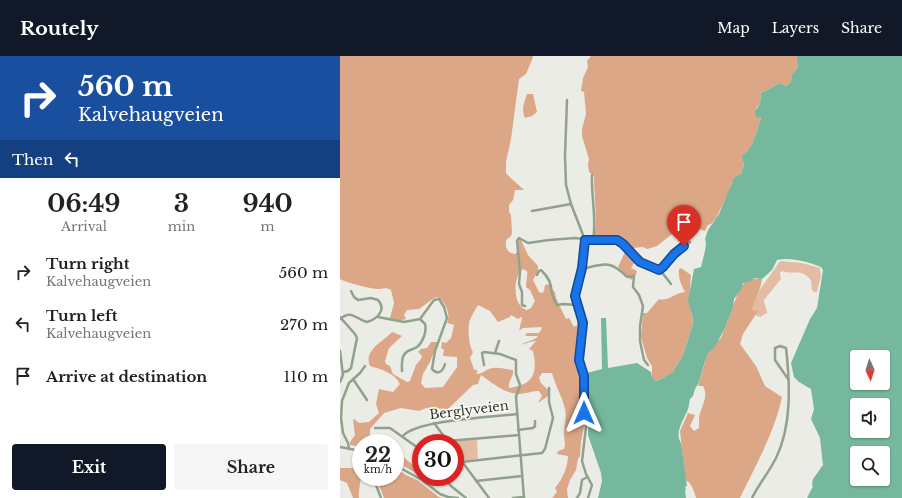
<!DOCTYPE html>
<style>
body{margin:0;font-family:"Libre Baskerville",serif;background:#f6f6f6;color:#222;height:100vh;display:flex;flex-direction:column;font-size:15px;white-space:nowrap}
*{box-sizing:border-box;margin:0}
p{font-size:13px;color:#767676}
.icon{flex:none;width:22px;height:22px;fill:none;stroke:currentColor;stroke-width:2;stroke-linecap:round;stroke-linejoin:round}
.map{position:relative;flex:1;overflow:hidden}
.panel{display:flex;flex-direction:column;background:#fff;width:340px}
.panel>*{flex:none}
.top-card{background:#1a4fa0;color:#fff;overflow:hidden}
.needle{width:26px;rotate:177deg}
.buttons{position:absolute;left:510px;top:294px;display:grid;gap:8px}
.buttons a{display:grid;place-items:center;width:40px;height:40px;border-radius:4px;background:#fff;box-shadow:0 1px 3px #0004;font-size:20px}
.speed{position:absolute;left:12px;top:378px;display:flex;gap:8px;font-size:20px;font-weight:700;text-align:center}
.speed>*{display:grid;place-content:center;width:52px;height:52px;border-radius:50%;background:#fff;box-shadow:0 1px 3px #0004;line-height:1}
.speed small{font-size:10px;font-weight:400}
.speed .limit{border:6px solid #d22;background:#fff;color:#111}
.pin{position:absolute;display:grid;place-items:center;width:34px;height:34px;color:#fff;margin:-41px -17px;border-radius:50% 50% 50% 0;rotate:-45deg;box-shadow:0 0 4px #0007}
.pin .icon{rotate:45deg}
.me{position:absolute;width:44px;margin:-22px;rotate:0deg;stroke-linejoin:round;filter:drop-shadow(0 0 3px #0008)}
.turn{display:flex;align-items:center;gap:14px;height:84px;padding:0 12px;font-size:18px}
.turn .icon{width:52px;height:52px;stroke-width:2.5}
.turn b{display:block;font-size:28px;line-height:34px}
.then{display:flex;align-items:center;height:38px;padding:0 12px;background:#0003;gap:8px;font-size:15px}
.eta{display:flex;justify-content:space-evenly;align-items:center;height:68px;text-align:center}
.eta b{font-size:24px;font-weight:800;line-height:28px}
.button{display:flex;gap:8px;margin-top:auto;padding:8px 12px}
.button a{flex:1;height:46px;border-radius:4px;background:#111827;color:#fff;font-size:16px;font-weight:800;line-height:46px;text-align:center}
.button a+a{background:#f6f6f6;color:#222}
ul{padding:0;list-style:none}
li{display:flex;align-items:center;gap:12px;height:52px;padding:0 12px}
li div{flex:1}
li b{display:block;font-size:15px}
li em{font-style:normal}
header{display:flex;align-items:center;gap:24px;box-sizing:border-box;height:56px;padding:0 20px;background:#111827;color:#fff}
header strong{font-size:19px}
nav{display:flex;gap:22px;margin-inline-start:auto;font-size:14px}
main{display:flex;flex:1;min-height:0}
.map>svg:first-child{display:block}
.green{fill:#e4bca3}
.forest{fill:#dba786;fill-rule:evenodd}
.water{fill:#76b89e;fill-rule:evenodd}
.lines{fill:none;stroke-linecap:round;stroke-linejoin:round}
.minor{stroke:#90a18c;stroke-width:2.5}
.route-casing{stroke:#114b97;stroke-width:10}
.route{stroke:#1a73e8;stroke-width:7}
.labels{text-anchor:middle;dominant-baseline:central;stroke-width:3.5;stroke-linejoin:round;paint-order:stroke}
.street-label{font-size:13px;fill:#31322f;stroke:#f9faf3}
</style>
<header>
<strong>Routely</strong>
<nav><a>Map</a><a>Layers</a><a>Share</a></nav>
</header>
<main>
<section class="panel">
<div class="top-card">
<div class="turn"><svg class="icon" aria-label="right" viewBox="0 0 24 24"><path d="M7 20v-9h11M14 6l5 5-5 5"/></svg><div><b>560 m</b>Kalvehaugveien</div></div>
<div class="then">Then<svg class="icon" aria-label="left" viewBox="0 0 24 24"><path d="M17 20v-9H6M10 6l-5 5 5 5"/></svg></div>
</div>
<div class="eta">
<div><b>06:49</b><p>Arrival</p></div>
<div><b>3</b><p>min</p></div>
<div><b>940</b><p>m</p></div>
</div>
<ul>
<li><svg class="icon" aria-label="right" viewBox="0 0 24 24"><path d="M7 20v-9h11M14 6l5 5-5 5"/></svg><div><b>Turn right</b><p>Kalvehaugveien</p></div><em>560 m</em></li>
<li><svg class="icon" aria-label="left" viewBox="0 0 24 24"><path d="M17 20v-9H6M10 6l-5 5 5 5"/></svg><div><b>Turn left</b><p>Kalvehaugveien</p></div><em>270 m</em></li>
<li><svg class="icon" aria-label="arrive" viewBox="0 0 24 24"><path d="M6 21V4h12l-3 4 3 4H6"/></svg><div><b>Arrive at destination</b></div><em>110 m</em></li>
</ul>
<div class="button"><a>Exit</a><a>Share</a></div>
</section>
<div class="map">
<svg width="562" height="442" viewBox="0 0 562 442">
<rect width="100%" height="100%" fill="#ecece6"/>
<g class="green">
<path d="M441,205L462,207L480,212L481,220L477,236H474L472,234L471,224C461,213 457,218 444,216V215L440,216V219L441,223C435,230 430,237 424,244C424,249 427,252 427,257L420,261L415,259L417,256L412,254L416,242L421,232L438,208L439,209L438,207Z"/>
<polygon points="137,383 138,403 123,405 115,394 115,387 111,387 111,386"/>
</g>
<g class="forest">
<path d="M0,0H193L192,4L186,18L179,23L171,83L166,106V117C171,123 178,128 184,134H175L173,144L169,149V156L171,159L172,177L171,180L166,184C165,192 167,197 175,198C180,194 177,189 179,184H181L188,199L198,210V215L193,224L199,236L202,237L204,235L205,229L211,228L212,234L215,236L216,242L226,263L229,262L234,271L237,269V252L241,265L236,302L242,318L241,352L244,371L241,386L240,400L238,403L236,414L230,424L227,433L228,442H212L217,436L215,432C222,424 228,411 228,400L217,398L218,395L224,393C226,388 224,384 224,378C224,370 227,361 225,353C222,340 215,329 212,317H202L199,322L201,327L209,335L208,340L198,347L202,340L199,335C193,335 187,337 180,338C164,338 153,327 141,319L138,328L133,329L108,353L86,352L79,355L61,352L44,357L30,373V383L38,387H21V391L10,389V386L15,379L13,364L14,363L19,367L29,366L39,357L36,348L39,333L53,336L60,328C55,317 40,313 30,310C23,294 44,285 52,276L62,280L49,292L45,305L46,308L50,310L53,318L67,326L70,325L76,309L81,303L82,300L78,296L81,293L87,292L91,286H98L90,306L83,318L81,327L85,332L103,331L117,311V301L103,300L104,294L101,292L102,286L106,287L111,282L114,269L107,267C111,258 106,246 97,241L94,242L79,253L67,254L64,259L66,263C60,265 56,264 50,262L54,247L51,234C44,231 45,233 39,233C31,233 7,227 0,223ZM183,213L187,215C188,220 186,225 186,231L190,234L195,245L191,252L187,254C173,251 172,221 183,213ZM138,249L150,255L158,266L170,261L171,259L178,263L181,261L182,262L179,275L183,272L202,271L201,274L199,277H187L185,280H198C194,285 186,285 181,289L190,286L196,285L189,293L193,295C198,318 193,329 169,332C168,324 174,321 173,314C165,313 157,310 149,313C144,315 142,318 136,318L138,315L134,313L130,302L133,296C129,291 127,269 130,264C132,259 135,254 138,249Z"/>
<path d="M251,0H457V5L458,11L452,19C452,25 451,27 446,30L440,27L421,37L420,48L416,52L418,61L421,62C417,74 413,95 401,100L404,109L401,118L392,126L389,136L376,162L371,168L368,169L365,175L348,169L341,171L317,190L307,193L303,191L292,192L277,182L268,181L254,183C258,162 254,141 254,120L249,116L248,109L249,103L242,80V73L246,58L244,36L241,35L243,22L248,11L247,5Z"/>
<path d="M187,38H193L197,56L192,60L185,62C181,53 184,47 187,38Z"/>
<polygon points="285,196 290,197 296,204 291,212 297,215 296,219 291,224 278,211"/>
<path d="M341,212L351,219L349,242L353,268L343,299L333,316L319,324L315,325L312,322V310L307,302L301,281L303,257H307L319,243C327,246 335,237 345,236C341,229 338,221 339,213Z"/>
<path d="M422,222C421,234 415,243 412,254L418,255L403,278L400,288L416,310L425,330L442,341C434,378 416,408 400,442H356C354,435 352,427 345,424L340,375L348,357L355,359L350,370L354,375L359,372C359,368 359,365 359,362C361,350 369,341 363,330H358L365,306L363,297L381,282L399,234L405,226L414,223Z"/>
<polygon points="55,394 73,409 81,414 81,420 55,405"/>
<path d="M16,398C27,413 18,426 19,442H13L7,427L0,424V412H13L19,416L21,411L13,399Z"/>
<polygon points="55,412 66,419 77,424 99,441 103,442 44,442 36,421 55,421"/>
</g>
<path class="water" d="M457,0H562V442H467L473,430L472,429L473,423L483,409L480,382L471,363L474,353L471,333L459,326L454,321L451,307L470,263L477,252L483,214L481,211C468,206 451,201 437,204L432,214L422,223L415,222L411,225L403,227L402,232L394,243L393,251L384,274L374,292L367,298L359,326L355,333L353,340L350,343C349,347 349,350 348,353C344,364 334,376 341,387L347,430L345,431L346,434L345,435L346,442H258L262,425L261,417L248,379L249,353V348H247L248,341L246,339L247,317L262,313L261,262H266L268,312L297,307L311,316L312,321L315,325L319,324L333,316L343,299L353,268L352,259L348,244L354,213L361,211L365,195L366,187L365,183L368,174L379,158L394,122L401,118L404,109L401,100C413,95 417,73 421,62L416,61L415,55L420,48L421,37L440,27L446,30C451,27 452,25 452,19L458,11L457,5ZM517,301H543V327H517ZM517,349H543V375H517ZM517,397H543V423H517Z"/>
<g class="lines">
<g class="minor">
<polyline points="227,44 225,100 226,129 231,148 245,184"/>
<path d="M252,119C251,141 257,162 253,184"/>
<polyline points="192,155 231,148"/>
<polyline points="245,184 242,213 235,240 243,267 239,304 244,320 244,357 246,371 242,405 246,418 252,429 248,442"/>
<path d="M242,213C263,208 270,203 287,221L294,220L293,231L299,239L303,250L300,270V285L304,304L308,309"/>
<polyline points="319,214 324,219 331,228"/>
<path d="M197,219L199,215L201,214C216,228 208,236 217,249L223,248L237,249"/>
<polyline points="185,250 182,249 182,236 179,228 180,215 177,185 179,182 188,187 209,184 235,182 252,184 277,184 283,188 300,206 319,214 323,211 334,198 350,186"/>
<polyline points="0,261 15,278 17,282 11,312 8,315 3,316"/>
<path d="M38,261L64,266L80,263L85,268C87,275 83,286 77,291C73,294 66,294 64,299C61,303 62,310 62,315"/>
<path d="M0,263C12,253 15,263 27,266C37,263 47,254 38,244L31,242L18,244L14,241L11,235"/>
<path d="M80,263L94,244L99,243L104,251L107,262L95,295L92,313C98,320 103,315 105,308"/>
<polyline points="0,295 3,319 0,326"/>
<polyline points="155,297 159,285"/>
<polyline points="144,309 142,297 144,296 160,298 176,304 176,318 180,329 176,341 184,442"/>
<polyline points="13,323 27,344"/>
<polyline points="94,367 109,387"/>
<polyline points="35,372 50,372 81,394"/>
<polyline points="178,374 193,372 195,370 195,365"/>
<path d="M63,380C76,364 154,361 177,358"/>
<polyline points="107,385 179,379"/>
<polyline points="0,391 21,395"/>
<polyline points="9,393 8,387 3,377 1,362 2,345 9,327 20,317 25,310"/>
<polyline points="17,394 21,398"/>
<polyline points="115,396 149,442"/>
<polyline points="115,408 122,406 202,397 205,393 213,362 209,346 209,332"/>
<polyline points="55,409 82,424 100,438 108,441 118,442"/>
<polyline points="33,421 41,442"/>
<polyline points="103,421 111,430 126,442"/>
<polyline points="136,425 182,420"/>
<polyline points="173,442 184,441"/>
<polyline points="237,442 240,437 242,424 247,421"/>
<path d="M412,442C419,428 429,416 436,402C452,370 450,327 446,292L440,290L435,292V304L448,323"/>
</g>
</g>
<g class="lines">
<g class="route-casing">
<polyline id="route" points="244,357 244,320 239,304 243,267 235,240 242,212 245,184 277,184 283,188 300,206 319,214 323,211 334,198 344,190"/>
</g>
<use href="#route" class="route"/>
</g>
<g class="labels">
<g class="street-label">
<text transform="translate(129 354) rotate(-7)">Berglyveien</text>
</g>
</g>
</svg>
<div class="buttons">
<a><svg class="needle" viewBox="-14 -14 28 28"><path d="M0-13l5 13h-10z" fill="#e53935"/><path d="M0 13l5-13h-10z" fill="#767676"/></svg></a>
<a><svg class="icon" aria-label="sound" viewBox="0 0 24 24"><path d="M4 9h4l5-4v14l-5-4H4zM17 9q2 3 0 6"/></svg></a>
<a><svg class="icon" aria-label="search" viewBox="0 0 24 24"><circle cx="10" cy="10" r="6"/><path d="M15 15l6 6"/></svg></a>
</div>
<div class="speed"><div>22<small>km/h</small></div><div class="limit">30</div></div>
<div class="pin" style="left:344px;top:190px;background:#d93025"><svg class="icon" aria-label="arrive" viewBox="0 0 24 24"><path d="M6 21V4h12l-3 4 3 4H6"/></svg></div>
<svg class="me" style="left:244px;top:357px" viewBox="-20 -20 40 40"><path d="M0-17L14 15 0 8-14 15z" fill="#1a73e8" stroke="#fff" stroke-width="4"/></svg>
</div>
</main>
